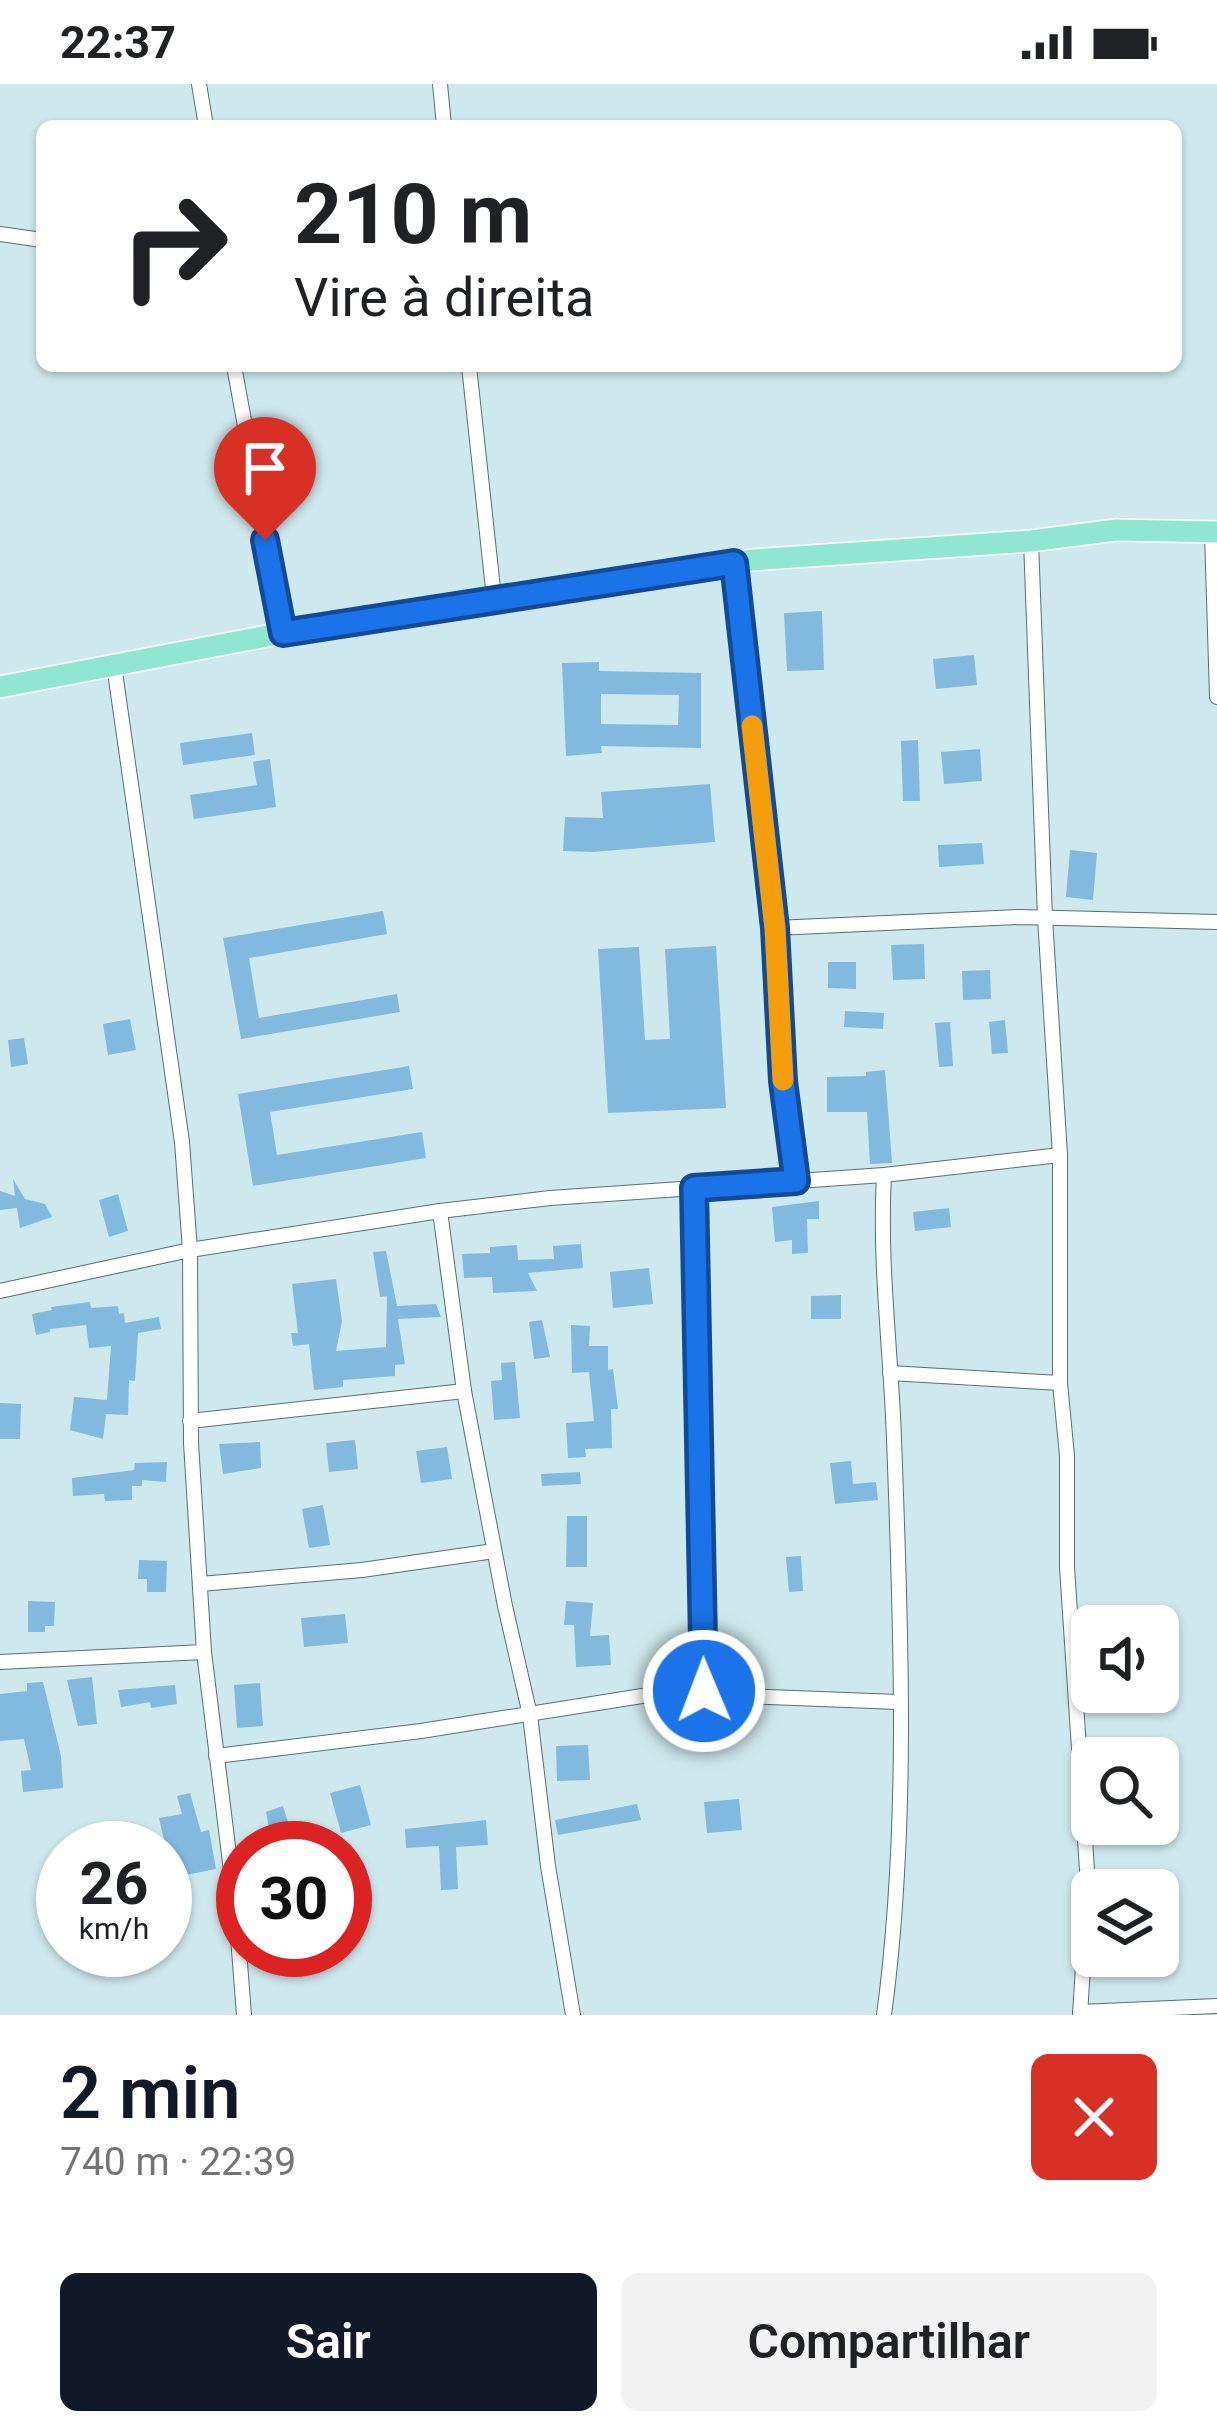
<!DOCTYPE html>
<html lang="pt">
<meta charset="utf-8">
<style>
body{margin:0;font-family:Roboto,sans-serif;background:#f2f2f2;color:#202124;height:100vh;display:flex;flex-direction:column;font-size:45px;white-space:nowrap}
*{box-sizing:border-box;margin:0}
p{font-size:39px;color:#757577}
.icon{flex:none;width:66px;height:66px;fill:none;stroke:currentColor;stroke-width:2;stroke-linecap:round;stroke-linejoin:round}
.map{position:relative;height:1931px;overflow:hidden}
.sheet{display:flex;flex-direction:column;background:#fff;flex:1}
.sheet>*{flex:none}
.guide{position:absolute;left:36px;top:36px;width:1146px;height:252px;border-radius:18px;box-shadow:0 3px 9px #0004;background:#fff;color:#202124;overflow:hidden}
.buttons{position:absolute;left:1071px;top:1521px;display:grid;gap:24px}
.buttons a{display:grid;place-items:center;width:108px;height:108px;border-radius:18px;background:#fff;box-shadow:0 3px 9px #0004;font-size:60px}
.speed{position:absolute;left:36px;top:1737px;display:flex;gap:24px;font-size:60px;font-weight:700;text-align:center}
.speed>*{display:grid;place-content:center;width:156px;height:156px;border-radius:50%;background:#fff;box-shadow:0 3px 9px #0004;line-height:1}
.speed small{font-size:30px;font-weight:400}
.speed .limit{border:18px solid #d22;background:#fff;color:#111}
.pin{position:absolute;display:grid;place-items:center;width:102px;height:102px;color:#fff;margin:-123px -51px;border-radius:50% 50% 50% 0;rotate:-45deg;box-shadow:0 0 12px #0007}
.pin .icon{rotate:45deg}
.me{position:absolute;width:132px;margin:-66px;rotate:359deg;stroke-linejoin:round;filter:drop-shadow(0 0 9px #0008)}
.turn{display:flex;align-items:center;gap:42px;height:252px;padding:0 60px;font-size:54px}
.turn .icon{width:156px;height:156px;stroke-width:2.5}
.turn b{display:block;font-size:84px;line-height:102px}
.round{display:grid;place-items:center;flex:none;width:126px;height:126px;border-radius:18px;background:#f2f2f2}
.summary{display:flex;align-items:center;justify-content:space-between;height:204px;padding:0 60px}
h1{font-size:72px;font-weight:600;line-height:90px;color:#111827}
.primary-button{display:flex;gap:24px;margin-top:auto;padding:24px 60px}
.primary-button a{flex:1;height:138px;border-radius:18px;background:#111827;color:#fff;font-size:48px;font-weight:600;line-height:138px;text-align:center}
.primary-button a+a{background:#f2f2f2;color:#202124}
.status{display:flex;justify-content:space-between;align-items:center;height:84px;padding:0 60px;background:#fff;direction:ltr}
.status svg{height:33px;fill:currentColor}
.map>svg:first-child{display:block}
.building{fill:#81b9df;fill-rule:evenodd}
.lines{fill:none;stroke-linecap:round;stroke-linejoin:round}
.street-casing{stroke:#566e71;stroke-width:16}
.primary-casing{stroke:#fff;stroke-width:24}
.street{stroke:#fff;stroke-width:14}
.primary{stroke:#8fe7d2;stroke-width:21}
.route-casing{stroke:#114b97;stroke-width:30}
.route{stroke:#1a73e8;stroke-width:21}
.slow{stroke:#f59e0b;stroke-width:21}
</style>
<div class="status"><b>22:37</b><svg viewBox="0 0 49 12"><path d="M0 12V9h3v3zM5 12V6h3v6zM10 12V3h3v9zM15 12V0h3v12zM26 1h20v11H26zM47 4h2v5h-2z"/></svg></div>
<div class="map">
<svg width="1217" height="1931" viewBox="0 0 1217 1931">
<rect width="100%" height="100%" fill="#cee9ed"/>
<g class="building">
<polygon points="822,527 824,586 787,587 784,529"/>
<polygon points="974,571 977,601 936,605 933,575"/>
<path d="M599,578V587L701,589V664L601,662L602,669L566,672L562,579ZM601,610L679,611L678,641L601,640Z"/>
<polygon points="252,649 255,671 183,681 180,659"/>
<polygon points="918,656 920,717 903,717 901,657"/>
<polygon points="980,665 982,697 944,700 941,668"/>
<polygon points="270,675 276,723 194,735 190,711 257,701 253,678"/>
<polygon points="710,700 715,758 592,768 563,767 565,733 603,734 601,708"/>
<polygon points="982,759 984,780 939,783 938,761"/>
<polygon points="1070,766 1097,769 1093,816 1066,813"/>
<polygon points="383,827 387,850 249,874 259,934 397,910 400,928 241,955 223,854"/>
<polygon points="924,860 925,895 893,896 891,861"/>
<polygon points="716,862 726,1024 608,1029 598,865 639,863 645,956 670,955 665,865"/>
<polygon points="828,878 856,878 856,905 828,904"/>
<polygon points="990,886 991,915 963,916 962,887"/>
<polygon points="845,927 884,929 883,945 844,943"/>
<polygon points="130,935 136,966 108,971 103,940"/>
<polygon points="1005,936 1008,969 992,970 989,938"/>
<polygon points="950,938 953,982 939,983 935,939"/>
<polygon points="24,954 28,980 11,983 8,956"/>
<polygon points="409,982 413,1005 270,1028 277,1071 422,1048 426,1074 253,1102 238,1010"/>
<polygon points="885,986 892,1079 870,1080 867,1028 827,1028 827,993 866,992 866,988"/>
<polygon points="13,1095 25,1115 45,1120 52,1133 20,1144 17,1124 0,1126 0,1107 15,1112"/>
<polygon points="118,1110 128,1147 109,1153 99,1116"/>
<polygon points="819,1117 819,1135 807,1135 808,1169 792,1170 792,1156 775,1158 772,1123"/>
<polygon points="949,1124 951,1143 915,1147 913,1128"/>
<polygon points="581,1160 583,1184 528,1189 537,1207 493,1209 492,1193 464,1194 462,1170 490,1169 490,1163 517,1161 518,1176 554,1175 553,1162"/>
<polygon points="386,1167 397,1222 436,1220 441,1233 398,1235 405,1280 395,1281 395,1292 343,1296 343,1303 314,1306 309,1260 293,1262 291,1249 298,1249 292,1200 336,1195 342,1237 336,1267 386,1263 387,1212 380,1213 373,1168"/>
<polygon points="649,1184 653,1220 613,1224 610,1188"/>
<polygon points="841,1211 841,1235 811,1235 811,1212"/>
<polygon points="90,1218 91,1224 118,1222 119,1230 124,1229 125,1239 159,1233 161,1245 138,1249 135,1297 129,1296 128,1331 106,1330 103,1355 70,1346 74,1313 107,1316 111,1262 89,1264 86,1241 50,1245 50,1248 36,1251 32,1230 52,1226 51,1223"/>
<polygon points="542,1236 550,1273 534,1275 529,1238"/>
<polygon points="571,1241 590,1242 589,1262 608,1262 608,1286 613,1285 618,1325 611,1325 612,1364 585,1365 586,1373 568,1374 566,1339 594,1337 589,1288 572,1289"/>
<polygon points="515,1278 520,1334 494,1336 491,1297 502,1296 501,1279"/>
<polygon points="0,1319 21,1320 20,1355 0,1355"/>
<polygon points="355,1356 358,1385 329,1388 326,1359"/>
<polygon points="260,1358 261,1384 223,1390 219,1360"/>
<polygon points="447,1363 452,1395 421,1399 416,1367"/>
<polygon points="851,1377 853,1400 876,1398 878,1416 835,1420 830,1379"/>
<polygon points="167,1378 166,1398 142,1396 142,1402 132,1402 132,1416 105,1417 104,1410 73,1412 72,1394 134,1386 135,1379"/>
<polygon points="580,1388 581,1400 542,1402 541,1390"/>
<polygon points="323,1421 330,1461 309,1464 302,1425"/>
<polygon points="567,1432 587,1432 587,1483 566,1483"/>
<polygon points="801,1472 803,1507 789,1508 786,1473"/>
<polygon points="139,1476 167,1477 166,1508 147,1508 147,1495 138,1495"/>
<polygon points="28,1517 55,1518 54,1542 45,1542 45,1548 28,1548"/>
<polygon points="566,1517 593,1519 590,1552 609,1551 611,1581 576,1583 574,1541 564,1541"/>
<polygon points="345,1530 348,1559 304,1563 301,1534"/>
<polygon points="92,1593 97,1640 78,1642 67,1596"/>
<polygon points="43,1598 61,1672 63,1704 23,1708 21,1687 31,1686 24,1655 0,1657 0,1610 27,1607 27,1599"/>
<polygon points="260,1599 263,1642 237,1644 234,1601"/>
<polygon points="175,1601 177,1620 151,1624 150,1618 121,1623 118,1606"/>
<polygon points="588,1661 590,1696 557,1697 556,1662"/>
<polygon points="360,1701 371,1741 341,1749 330,1709"/>
<polygon points="190,1709 201,1748 209,1746 216,1785 165,1795 165,1761 159,1734 182,1730 177,1712"/>
<polygon points="739,1715 742,1746 707,1749 704,1718"/>
<polygon points="637,1720 641,1736 558,1751 555,1736"/>
<polygon points="283,1722 293,1754 290,1754 293,1764 279,1764 277,1758 272,1759 266,1728"/>
<polygon points="486,1736 488,1761 456,1763 458,1805 441,1806 439,1762 406,1764 405,1745"/>
</g>
<g class="lines">
<g class="street-casing">
<g id="street">
<polyline points="199,0 206,42"/>
<polyline points="440,0 444,42"/>
<polyline points="0,150 42,156"/>
<polyline points="234,282 283,549"/>
<polyline points="469,282 494,514"/>
<polyline points="1212,449 1217,613"/>
<polyline points="1031,457 1045,834 1060,1071 1060,1299 1067,1372 1067,1483 1088,1801 1080,1931"/>
<polyline points="734,479 775,844 783,997 797,1097"/>
<polyline points="114,581 182,1058 190,1166 191,1359 204,1568 236,1827 244,1931"/>
<polyline points="775,844 1019,833 1217,838"/>
<path d="M884,1091C879,1180 891,1266 894,1355C901,1542 909,1746 884,1931"/>
<polyline points="694,1104 704,1607"/>
<polyline points="440,1127 464,1307 505,1522 530,1631 548,1782 573,1931"/>
<polyline points="0,1207 190,1166 440,1127 550,1114 884,1091 1060,1071"/>
<polyline points="890,1289 1060,1299"/>
<polyline points="190,1337 464,1307"/>
<polyline points="200,1500 362,1486 494,1467"/>
<polyline points="0,1578 204,1568"/>
<polyline points="216,1672 421,1647 661,1609 898,1618"/>
<polyline points="1080,1928 1217,1922"/>
</g>
</g>
<g class="primary-casing">
<polyline id="primary" points="0,603 283,549 752,476 1031,457 1116,446 1217,448"/>
</g>
<use href="#street" class="street"/>
<use href="#primary" class="primary"/>
</g>
<g class="lines">
<g class="route-casing">
<polyline id="route" points="265,456 283,549 734,479 775,844 783,997 796,1097 694,1104 704,1607"/>
</g>
<use href="#route" class="route"/>
<polyline class="slow" points="752,642 775,844 783,996"/>
</g>
</svg>
<div class="buttons">
<a><svg class="icon" aria-label="sound" viewBox="0 0 24 24"><path d="M4 9h4l5-4v14l-5-4H4zM17 9q2 3 0 6"/></svg></a>
<a><svg class="icon" aria-label="search" viewBox="0 0 24 24"><circle cx="10" cy="10" r="6"/><path d="M15 15l6 6"/></svg></a>
<a><svg class="icon" aria-label="layers" viewBox="0 0 24 24"><path d="M12 4l9 5-9 5-9-5zM3 14l9 5 9-5"/></svg></a>
</div>
<div class="speed"><div>26<small>km/h</small></div><div class="limit">30</div></div>
<div class="pin" style="left:265px;top:456px;background:#d93025"><svg class="icon" aria-label="arrive" viewBox="0 0 24 24"><path d="M6 21V4h12l-3 4 3 4H6"/></svg></div>
<svg class="me" style="left:704px;top:1607px" viewBox="-20 -20 40 40"><circle r="17" fill="#1a73e8" stroke="#fff" stroke-width="3"/><path d="M0-11L8 9 0 5-8 9z" fill="#fff"/></svg>
<div class="guide">
<div class="turn"><svg class="icon" aria-label="right" viewBox="0 0 24 24"><path d="M7 20v-9h11M14 6l5 5-5 5"/></svg><div><b>210 m</b>Vire à direita</div></div>
</div>
</div>
<section class="sheet">
<div class="summary"><div><h1>2 min</h1><p>740 m · 22:39</p></div><a class="round" style="background:#d93025;color:#fff"><svg class="icon" aria-label="close" viewBox="0 0 24 24"><path d="M6 6l12 12M18 6L6 18"/></svg></a></div>
<div class="primary-button"><a>Sair</a><a>Compartilhar</a></div>
</section>
